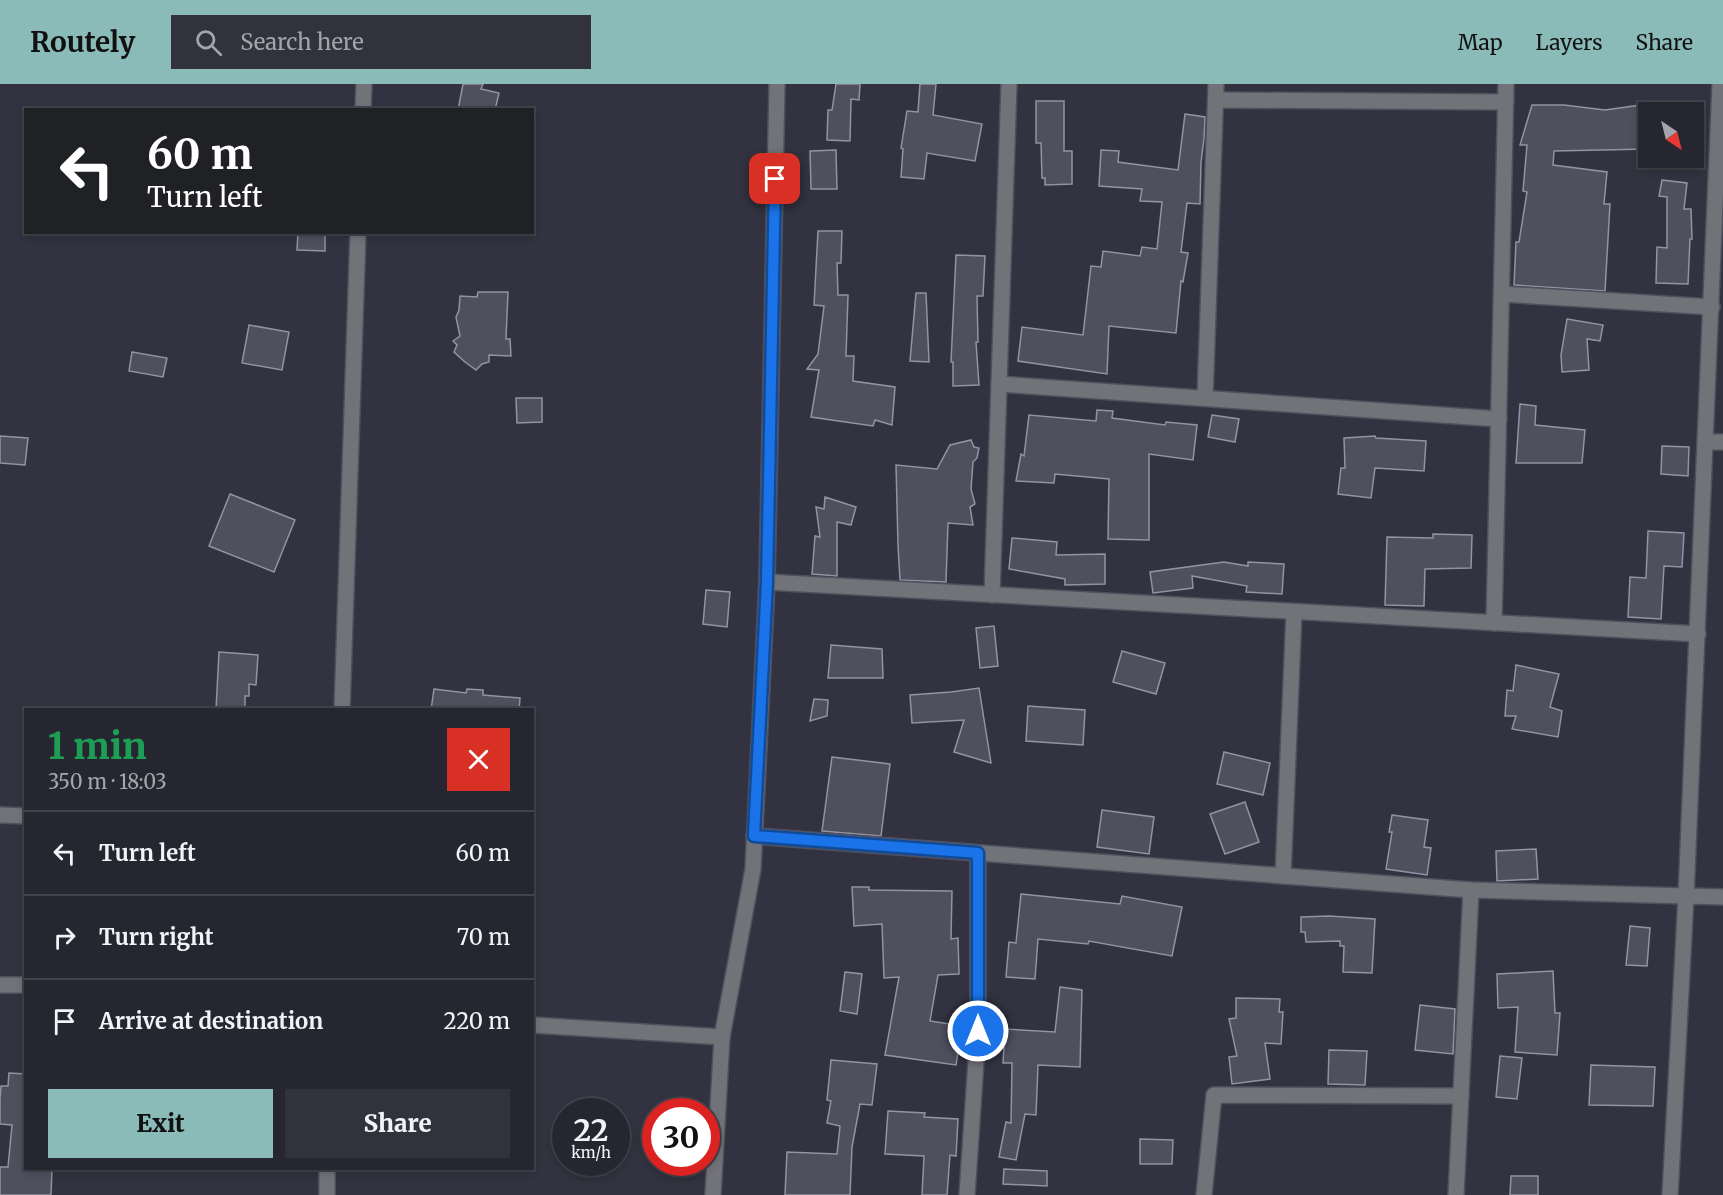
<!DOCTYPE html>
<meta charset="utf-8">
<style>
body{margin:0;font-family:Merriweather,serif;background:#32323c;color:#f1f3f6;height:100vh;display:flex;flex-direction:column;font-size:22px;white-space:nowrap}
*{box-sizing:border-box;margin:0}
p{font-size:20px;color:#a4a5ab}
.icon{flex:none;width:33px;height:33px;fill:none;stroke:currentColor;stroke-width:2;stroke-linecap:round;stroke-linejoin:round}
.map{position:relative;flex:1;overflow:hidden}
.panel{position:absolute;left:24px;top:624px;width:510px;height:462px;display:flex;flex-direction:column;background:#262630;border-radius:0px;box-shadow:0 3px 9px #0003,0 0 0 2px #42434c}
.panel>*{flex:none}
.guide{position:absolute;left:24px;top:24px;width:510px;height:126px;border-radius:0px;box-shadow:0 3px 9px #0003,0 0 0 2px #42434c;background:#202124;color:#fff;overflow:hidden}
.needle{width:39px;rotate:145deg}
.tools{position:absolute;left:1638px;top:18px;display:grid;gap:12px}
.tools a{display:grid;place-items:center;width:66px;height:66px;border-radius:0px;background:#262630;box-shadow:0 3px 9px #0003,0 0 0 2px #42434c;font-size:30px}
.speed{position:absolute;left:552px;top:1014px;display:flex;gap:12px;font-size:30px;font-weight:700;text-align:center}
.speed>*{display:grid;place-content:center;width:78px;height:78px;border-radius:50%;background:#262630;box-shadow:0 3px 9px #0003,0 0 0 2px #42434c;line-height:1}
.speed small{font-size:15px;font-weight:400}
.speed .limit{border:9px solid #d22;background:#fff;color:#111}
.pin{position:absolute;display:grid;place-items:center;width:51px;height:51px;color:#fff;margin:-26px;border-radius:12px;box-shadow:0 3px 9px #0006}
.me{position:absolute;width:66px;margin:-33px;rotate:0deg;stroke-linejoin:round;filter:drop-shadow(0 0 4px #0008)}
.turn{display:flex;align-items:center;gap:21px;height:126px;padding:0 24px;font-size:27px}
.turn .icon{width:78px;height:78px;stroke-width:2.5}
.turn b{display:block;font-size:42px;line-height:51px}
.round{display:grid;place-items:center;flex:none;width:63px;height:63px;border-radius:0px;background:#32323c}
.head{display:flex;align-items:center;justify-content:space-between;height:102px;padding:0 24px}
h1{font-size:36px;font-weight:800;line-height:45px;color:#1e9e55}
.button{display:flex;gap:12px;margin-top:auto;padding:12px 24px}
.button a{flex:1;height:69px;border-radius:0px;background:#8bbbb9;color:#111;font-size:24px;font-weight:800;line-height:69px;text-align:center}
.button a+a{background:#32323c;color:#f1f3f6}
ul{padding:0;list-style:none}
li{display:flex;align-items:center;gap:18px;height:84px;padding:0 24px;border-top:2px solid #42434c}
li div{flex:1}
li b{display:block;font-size:22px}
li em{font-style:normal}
header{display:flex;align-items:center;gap:36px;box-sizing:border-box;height:84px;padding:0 30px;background:#8bbbb9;color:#111}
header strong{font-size:28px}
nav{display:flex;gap:33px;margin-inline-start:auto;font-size:21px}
.search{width:420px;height:54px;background:#32323c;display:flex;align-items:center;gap:15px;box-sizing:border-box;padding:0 21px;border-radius:0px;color:#a4a5ab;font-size:22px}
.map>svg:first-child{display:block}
.building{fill:#4f4f5e;stroke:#9293a3;stroke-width:1.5}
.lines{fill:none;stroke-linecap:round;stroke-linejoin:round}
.minor-casing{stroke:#50505d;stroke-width:18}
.minor{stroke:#727279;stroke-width:15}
.route-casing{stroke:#114b97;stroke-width:15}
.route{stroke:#1a73e8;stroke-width:10}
</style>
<header>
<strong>Routely</strong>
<div class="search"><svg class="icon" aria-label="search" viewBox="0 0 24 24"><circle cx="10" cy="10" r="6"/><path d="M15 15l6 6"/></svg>Search here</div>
<nav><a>Map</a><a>Layers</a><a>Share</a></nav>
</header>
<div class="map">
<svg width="1723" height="1111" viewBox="0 0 1723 1111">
<rect width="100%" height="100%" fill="#323240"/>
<g class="building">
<polygon points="463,0 483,0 481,5 499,9 495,26 458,26"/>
<polygon points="836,0 860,0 859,16 851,15 850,57 827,56 828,26 832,26"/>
<polygon points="920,0 936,0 933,31 982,40 975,77 927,69 924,95 901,93 903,65 901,64 907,27 918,28"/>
<polygon points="1036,17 1064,17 1064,67 1072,67 1072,100 1045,101 1045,94 1042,94 1041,59 1036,59"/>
<polygon points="1532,21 1564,21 1605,26 1641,21 1640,26 1648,25 1648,65 1554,67 1553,81 1607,88 1604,120 1610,120 1605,207 1514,201 1516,158 1519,158 1527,108 1523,107 1527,61 1520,61"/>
<polygon points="1185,30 1205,33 1204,54 1201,79 1200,120 1187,119 1181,168 1188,169 1183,198 1181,197 1176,249 1109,242 1107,290 1018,277 1022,243 1083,251 1091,182 1101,183 1103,167 1140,172 1142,163 1157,165 1162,118 1140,117 1142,105 1099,102 1101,66 1119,67 1118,78 1178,86"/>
<polygon points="836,66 837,105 811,105 810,67"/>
<polygon points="1662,96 1687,99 1684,125 1691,125 1692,155 1690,155 1688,200 1656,199 1657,163 1667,164 1667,113 1659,112"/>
<polygon points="818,147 842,147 841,179 837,179 838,211 848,211 846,272 854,272 853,297 895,303 892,341 875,336 873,342 811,333 819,286 807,285 818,270 824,222 814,221"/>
<polygon points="298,148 325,148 325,167 297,166"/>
<polygon points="956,171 985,172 983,212 977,212 978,258 976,258 979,301 953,302 953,278 951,278"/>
<polygon points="478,208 508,208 506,255 510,255 511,272 489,271 489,278 482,280 476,286 465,278 454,268 457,261 453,257 460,252 456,233 459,226 460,212 477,213"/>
<polygon points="916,209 926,209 929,278 910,277"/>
<polygon points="1567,235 1603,241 1600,257 1587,255 1589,286 1562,288 1561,271"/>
<polygon points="249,241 289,248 282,286 242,279"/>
<polygon points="132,268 167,274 163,293 129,287"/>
<polygon points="516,314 542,314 542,338 517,339"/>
<polygon points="1520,320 1536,322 1535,341 1585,346 1582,379 1516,379"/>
<polygon points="1097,326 1113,327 1112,334 1165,341 1166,338 1197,341 1193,376 1149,370 1149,456 1108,455 1109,395 1055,390 1054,399 1016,397 1021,370 1024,372 1029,331 1096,337"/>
<polygon points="1212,331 1239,335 1235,358 1208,353"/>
<polygon points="0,352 28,354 25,381 0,379"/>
<polygon points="1375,352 1376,354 1426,357 1424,387 1375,384 1371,414 1338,410 1341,384 1345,384 1344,354"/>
<polygon points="971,356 974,363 979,364 977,374 973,378 971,405 975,420 970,423 973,441 948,439 946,498 900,496 898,461 896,381 937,385 950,361"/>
<polygon points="1662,362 1689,363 1688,392 1661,390"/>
<polygon points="230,410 295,436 274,488 209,462"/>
<polygon points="825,413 856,423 851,441 837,438 837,492 812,490 815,452 820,453 816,423 824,425"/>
<polygon points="1648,447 1684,449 1682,483 1664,482 1661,535 1628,533 1630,493 1646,494"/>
<polygon points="1433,450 1472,451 1471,484 1425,485 1424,522 1385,521 1387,453 1433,454"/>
<polygon points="1012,454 1057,458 1056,471 1105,470 1105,500 1065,501 1065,495 1009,485"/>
<polygon points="1224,478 1248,482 1248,478 1284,480 1282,510 1246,508 1247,502 1192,492 1193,504 1153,509 1150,488"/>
<polygon points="706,506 730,508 727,543 703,540"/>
<polygon points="994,542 998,582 980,584 976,544"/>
<polygon points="831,561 882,565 883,594 828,594"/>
<polygon points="1122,567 1165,579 1156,610 1113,598"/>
<polygon points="219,568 258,571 256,601 249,600 249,612 245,612 245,626 216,626"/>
<polygon points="1516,581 1559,590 1550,623 1562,627 1558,653 1512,645 1516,632 1505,632 1507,606 1513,607"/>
<polygon points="979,604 991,679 954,668 964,636 912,639 910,611 951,608"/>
<polygon points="434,605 466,609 467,605 483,606 483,611 520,614 519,626 431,626"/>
<polygon points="814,615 828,616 827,632 810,637"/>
<polygon points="1028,622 1085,626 1083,661 1026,657"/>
<polygon points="1224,668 1270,679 1263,711 1217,700"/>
<polygon points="832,673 890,680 881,752 822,747"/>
<polygon points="1245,718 1259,758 1225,770 1210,730"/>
<polygon points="1102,726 1154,733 1149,770 1097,763"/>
<polygon points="1392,731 1428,736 1424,763 1431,764 1427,791 1386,785 1392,748 1389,748"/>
<polygon points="1536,765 1538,795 1497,797 1496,767"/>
<polygon points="852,803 869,803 869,806 952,807 951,855 958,854 959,890 938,891 930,937 962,942 956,981 885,971 899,893 884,894 882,840 854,842"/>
<polygon points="1021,810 1120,820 1122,812 1182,823 1172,872 1089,857 1088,860 1038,855 1035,895 1006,893 1009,858 1016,859"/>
<polygon points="1329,832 1375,835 1372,889 1343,888 1344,862 1340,862 1340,857 1306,858 1305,848 1301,848 1301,833"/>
<polygon points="1630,842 1650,844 1647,882 1626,881"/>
<polygon points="1553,887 1555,929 1560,929 1557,971 1515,968 1518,923 1498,924 1497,890"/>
<polygon points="845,888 862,890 857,930 840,927"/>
<polygon points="1060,903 1082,906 1080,983 1038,981 1036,1031 1025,1030 1016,1076 999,1073 1006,1038 1011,1039 1012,979 1003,979 1005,945 1055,948"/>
<polygon points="1236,914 1280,915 1279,928 1283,928 1281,960 1265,959 1270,995 1232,1000 1229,973 1237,972 1229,935 1236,934"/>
<polygon points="1420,921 1455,925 1453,970 1415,966"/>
<polygon points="1329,966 1367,967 1365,1001 1328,1000"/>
<polygon points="1500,972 1522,974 1517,1015 1496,1013"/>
<polygon points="831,976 877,980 872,1021 860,1020 852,1063 850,1111 785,1111 787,1068 837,1070 840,1042 827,1039 831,1017 827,1016"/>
<polygon points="1591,981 1655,983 1653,1022 1589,1021"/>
<polygon points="9,989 26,990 26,1084 52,1084 51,1111 0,1111 0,1083 8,1083 12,1041 0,1040 0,1015 1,1002 8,1002"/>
<polygon points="888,1027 925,1029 924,1033 958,1035 956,1072 950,1071 947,1111 922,1111 924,1072 885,1070"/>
<polygon points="1140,1055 1173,1056 1172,1080 1140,1080"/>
<polygon points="1004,1085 1047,1087 1047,1102 1003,1100"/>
<polygon points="1511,1092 1538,1092 1538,1111 1510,1111"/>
</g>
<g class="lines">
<g class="minor-casing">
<g id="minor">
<polyline points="1216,16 1506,18"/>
<polyline points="363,26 364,0"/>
<polyline points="1502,210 1712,223"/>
<polyline points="999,300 1499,335"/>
<polyline points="1205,314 1216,0"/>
<polyline points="1706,358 1723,358"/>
<polyline points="767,498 1698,550"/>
<polyline points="992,511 1009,0"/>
<polyline points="1494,539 1506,0"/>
<polyline points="342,626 358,148"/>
<polyline points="0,731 26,732"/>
<polyline points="754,752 1471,806 1723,813"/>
<polyline points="1283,792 1294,528"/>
<polyline points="0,901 26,901"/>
<polyline points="532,941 722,953"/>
<polyline points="327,1111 327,1084"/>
<polyline points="713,1111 722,953 753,785 767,498 777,0"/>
<polyline points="967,1111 978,947 978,769"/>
<polyline points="1204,1111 1214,1011 1461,1012"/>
<polyline points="1456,1111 1471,806"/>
<polyline points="1670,1111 1686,813 1720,0"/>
</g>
</g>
<use href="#minor" class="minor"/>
</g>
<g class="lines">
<g class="route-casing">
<polyline id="route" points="775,95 767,498 754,752 978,769 978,947"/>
</g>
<use href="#route" class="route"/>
</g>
</svg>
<div class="tools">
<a><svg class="needle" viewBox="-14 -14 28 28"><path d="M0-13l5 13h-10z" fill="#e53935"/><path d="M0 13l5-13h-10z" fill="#a4a5ab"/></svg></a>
</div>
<div class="speed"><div>22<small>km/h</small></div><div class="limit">30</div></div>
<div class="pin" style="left:775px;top:95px;background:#d93025"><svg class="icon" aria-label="arrive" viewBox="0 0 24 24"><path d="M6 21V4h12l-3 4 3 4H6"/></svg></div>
<svg class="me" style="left:978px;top:947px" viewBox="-20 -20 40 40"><circle r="17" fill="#1a73e8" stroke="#fff" stroke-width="3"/><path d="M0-11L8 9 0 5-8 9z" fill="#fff"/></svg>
<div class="guide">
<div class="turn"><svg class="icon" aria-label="left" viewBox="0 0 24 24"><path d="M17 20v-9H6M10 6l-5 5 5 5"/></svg><div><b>60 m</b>Turn left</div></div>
</div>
<section class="panel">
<div class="head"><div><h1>1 min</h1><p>350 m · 18:03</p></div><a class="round" style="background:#d93025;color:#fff"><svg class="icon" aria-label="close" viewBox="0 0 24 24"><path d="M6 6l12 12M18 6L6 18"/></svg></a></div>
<ul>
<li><svg class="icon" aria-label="left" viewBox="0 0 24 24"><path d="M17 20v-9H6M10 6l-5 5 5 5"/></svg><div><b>Turn left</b></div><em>60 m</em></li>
<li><svg class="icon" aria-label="right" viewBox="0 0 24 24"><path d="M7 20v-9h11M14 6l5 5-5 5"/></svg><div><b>Turn right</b></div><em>70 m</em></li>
<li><svg class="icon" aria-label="arrive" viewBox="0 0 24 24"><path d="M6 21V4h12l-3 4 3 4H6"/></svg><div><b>Arrive at destination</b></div><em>220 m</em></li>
</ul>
<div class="button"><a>Exit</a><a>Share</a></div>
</section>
</div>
